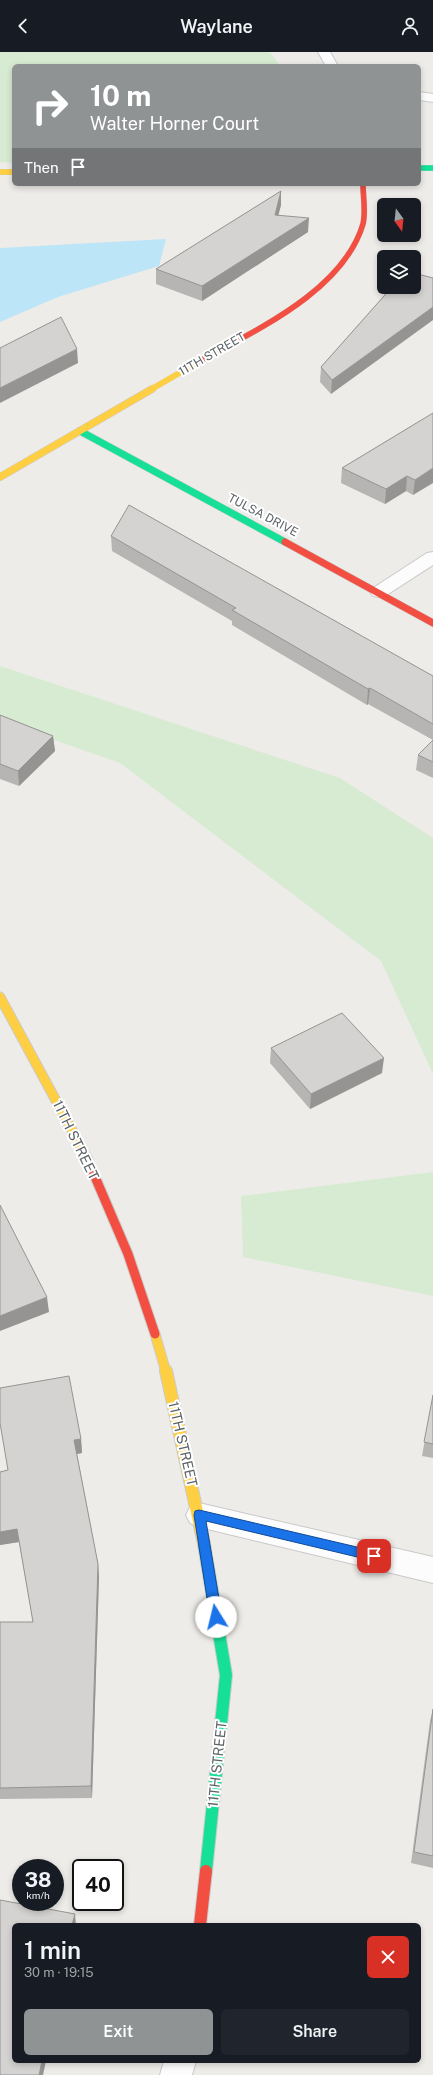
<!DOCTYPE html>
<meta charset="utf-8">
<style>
body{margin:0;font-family:"Public Sans",sans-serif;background:#20242c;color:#f1f3f6;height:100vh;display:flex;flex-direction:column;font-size:15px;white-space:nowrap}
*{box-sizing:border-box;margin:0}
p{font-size:13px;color:#9ea1a6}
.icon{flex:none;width:22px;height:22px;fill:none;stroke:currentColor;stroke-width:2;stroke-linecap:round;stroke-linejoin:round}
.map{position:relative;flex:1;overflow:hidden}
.details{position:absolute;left:12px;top:1871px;width:409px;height:140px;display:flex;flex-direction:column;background:#171b24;border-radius:6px;box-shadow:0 2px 6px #0003}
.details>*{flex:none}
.hud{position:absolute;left:12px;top:12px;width:409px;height:122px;border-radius:6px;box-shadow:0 2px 6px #0003;background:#909394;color:#fff;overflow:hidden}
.needle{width:26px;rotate:165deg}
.tools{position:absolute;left:377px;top:146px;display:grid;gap:8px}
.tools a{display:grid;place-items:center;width:44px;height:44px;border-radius:6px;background:#171b24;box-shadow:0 2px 6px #0003;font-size:20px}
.speed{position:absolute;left:12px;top:1807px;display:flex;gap:8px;font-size:20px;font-weight:700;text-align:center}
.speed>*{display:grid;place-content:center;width:52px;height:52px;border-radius:50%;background:#171b24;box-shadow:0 2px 6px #0003;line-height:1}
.speed small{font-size:10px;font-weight:400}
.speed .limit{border:2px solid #111;border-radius:6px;background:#fff;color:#111}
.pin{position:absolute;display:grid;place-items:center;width:34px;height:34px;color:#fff;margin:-17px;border-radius:8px;box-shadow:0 2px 6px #0006}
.me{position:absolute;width:44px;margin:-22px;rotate:351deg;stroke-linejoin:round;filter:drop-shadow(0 0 3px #0008)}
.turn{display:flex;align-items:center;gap:14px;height:84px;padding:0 12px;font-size:18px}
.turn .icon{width:52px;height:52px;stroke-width:2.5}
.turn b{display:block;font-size:28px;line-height:34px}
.then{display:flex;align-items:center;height:38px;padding:0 12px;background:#0003;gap:8px;font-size:15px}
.round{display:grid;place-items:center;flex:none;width:42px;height:42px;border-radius:6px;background:#20242c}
.headline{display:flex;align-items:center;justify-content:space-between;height:68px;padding:0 12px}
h1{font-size:24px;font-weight:600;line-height:30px}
.action{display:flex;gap:8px;margin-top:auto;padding:8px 12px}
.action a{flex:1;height:46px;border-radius:6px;background:#909394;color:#fff;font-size:16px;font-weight:600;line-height:46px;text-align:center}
.action a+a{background:#20242c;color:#f1f3f6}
header{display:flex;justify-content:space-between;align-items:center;height:52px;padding:0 12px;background:#171b24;font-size:18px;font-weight:600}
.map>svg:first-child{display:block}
.green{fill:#d7ebd2}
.water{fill:#bce5f8}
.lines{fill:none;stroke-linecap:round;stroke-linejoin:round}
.street-casing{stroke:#c9c9c9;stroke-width:2}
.fast-far2-casing{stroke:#cacbcb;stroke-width:6}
.fast-far1-casing{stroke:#cacbcb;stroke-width:8}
.fast-casing{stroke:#cacbcb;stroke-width:14}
.slow-far3-casing{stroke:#cacbcb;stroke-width:6}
.slow-far2-casing{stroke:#cacbcb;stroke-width:8}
.slow-far1-casing{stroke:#cacbcb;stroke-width:11}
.slow-casing{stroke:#cacbcb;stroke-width:14}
.jam-far3-casing{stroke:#cacbcb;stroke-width:6}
.jam-far2-casing{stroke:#cacbcb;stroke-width:8}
.jam-far1-casing{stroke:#cacbcb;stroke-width:11}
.jam-casing{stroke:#cacbcb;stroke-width:14}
.street{fill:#fcfcfc;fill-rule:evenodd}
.fast-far2{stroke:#16e098;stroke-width:5.5}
.fast-far1{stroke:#16e098;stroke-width:7}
.fast{stroke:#16e098;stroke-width:12}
.slow-far3{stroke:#ffcf43;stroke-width:5.5}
.slow-far2{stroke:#ffcf43;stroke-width:7}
.slow-far1{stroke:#ffcf43;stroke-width:9}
.slow{stroke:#ffcf43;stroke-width:12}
.jam-far3{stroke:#f24e42;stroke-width:5.5}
.jam-far2{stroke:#f24e42;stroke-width:7}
.jam-far1{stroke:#f24e42;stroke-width:9}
.jam{stroke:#f24e42;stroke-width:12}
.wall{fill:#b7b5b4}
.shaded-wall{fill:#959492}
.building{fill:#d5d3d1;stroke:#959492}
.route{fill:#1a73e8;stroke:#114b97}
.labels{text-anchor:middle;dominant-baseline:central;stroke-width:4;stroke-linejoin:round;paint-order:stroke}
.far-street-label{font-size:12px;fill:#5d6367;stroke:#fff}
.street-label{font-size:14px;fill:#5d6367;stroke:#fff}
</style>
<header><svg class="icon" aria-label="back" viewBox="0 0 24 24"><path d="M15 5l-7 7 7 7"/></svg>Waylane<svg class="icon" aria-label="person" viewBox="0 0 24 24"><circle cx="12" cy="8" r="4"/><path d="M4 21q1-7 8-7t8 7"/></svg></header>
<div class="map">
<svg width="433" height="2023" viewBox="0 0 433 2023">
<rect width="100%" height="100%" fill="#eeece8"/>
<g class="green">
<polygon points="0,0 270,0 280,14 14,14 14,111 0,110"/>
<polygon points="0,614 340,726 433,786 433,1022 381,909 120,711 0,669"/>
<polygon points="433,1120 433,1244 243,1205 241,1144"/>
</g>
<polygon class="water" points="166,187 159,214 58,245 0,270 0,196"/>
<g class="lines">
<g class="street-casing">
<g id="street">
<polygon points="318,0 330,0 338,14 326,14"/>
<polygon points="419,40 433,42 433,50 419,48"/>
<polygon points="433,500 433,513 385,544 379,545 373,544 370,540 373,536 427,501"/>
<polygon points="199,1451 433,1505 433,1531 199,1475 190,1471 186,1463 190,1455"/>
<polygon points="164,2009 196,2009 192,2023 160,2023"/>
</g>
</g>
<g class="fast-far2-casing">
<polyline id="fast-far2" points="419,116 433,116"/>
</g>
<g class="fast-far1-casing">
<polyline id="fast-far1" points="80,379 285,490"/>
</g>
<g class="fast-casing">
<polyline id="fast" points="204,1492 226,1623 206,1819"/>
</g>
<g class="slow-far3-casing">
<g id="slow-far3">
<polyline points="0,120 14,120"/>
<polyline points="150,338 200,309"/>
</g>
</g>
<g class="slow-far2-casing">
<polyline id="slow-far2" points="0,425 152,337"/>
</g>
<g class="slow-far1-casing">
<g id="slow-far1">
<polyline points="0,945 87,1106"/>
<polyline points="155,1282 166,1320"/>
</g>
</g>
<g class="slow-casing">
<polyline id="slow" points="166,1319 204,1492"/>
</g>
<g class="jam-far3-casing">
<path id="jam-far3" d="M200,309C256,278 343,239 363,172C366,159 363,145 363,132"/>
</g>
<g class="jam-far2-casing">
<polyline id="jam-far2" points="285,490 433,571"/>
</g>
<g class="jam-far1-casing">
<polyline id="jam-far1" points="87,1106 128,1202 155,1282"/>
</g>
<g class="jam-casing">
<polyline id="jam" points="200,1873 206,1819"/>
</g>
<use href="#street" class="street"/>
<use href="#fast-far2" class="fast-far2"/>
<use href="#fast-far1" class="fast-far1"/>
<use href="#fast" class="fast"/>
<use href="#slow-far3" class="slow-far3"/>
<use href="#slow-far2" class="slow-far2"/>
<use href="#slow-far1" class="slow-far1"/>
<use href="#slow" class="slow"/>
<use href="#jam-far3" class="jam-far3"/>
<use href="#jam-far2" class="jam-far2"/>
<use href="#jam-far1" class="jam-far1"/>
<use href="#jam" class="jam"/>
</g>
<g class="wall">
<polygon points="281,139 281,153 278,163 308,180 202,249 156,232 156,217"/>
<polygon points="392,235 331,342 320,330 321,315"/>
<polygon points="433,361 413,443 406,439 385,452 341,431 342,416"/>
<polygon points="111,484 433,624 433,726 416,718 418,703 433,688 368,652 367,653 232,573 232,569 112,499"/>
<polygon points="0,663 53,684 55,699 19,734 0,727"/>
<polygon points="271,996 382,1021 310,1057 270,1011"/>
<polygon points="433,1343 433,1406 422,1404"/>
<polygon points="81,1387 82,1401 77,1402 98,1512 99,1525 92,1746 0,1747 0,1570 33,1570 19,1490 0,1493 0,1420 8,1418"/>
<polygon points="433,1657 433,1816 411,1811 430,1669"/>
</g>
<g class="shaded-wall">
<polygon points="281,139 281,153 275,177 275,163"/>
<polygon points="309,166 308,180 202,249 202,234"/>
<polygon points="433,255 433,268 331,342 332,328"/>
<polygon points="77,297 78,311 0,351 0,336"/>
<polygon points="433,416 433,431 413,443 415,428"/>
<polygon points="407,424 406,439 385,452 386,437"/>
<polygon points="370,636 368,652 367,653 368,637"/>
<polygon points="53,684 55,699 19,734 18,719"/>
<polygon points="384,1006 382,1021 310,1057 311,1042"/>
<polygon points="47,1245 49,1260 0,1279 0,1264"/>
<polygon points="81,1387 82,1401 76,1402 74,1388"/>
<polygon points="17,1477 19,1490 0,1493 0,1480"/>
<polygon points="98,1512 99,1525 92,1746 91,1734"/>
<polygon points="75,1862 76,1873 72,1873"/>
<polygon points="42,2009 46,2009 43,2023 39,2023"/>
</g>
<g class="building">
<polygon points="281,139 275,163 309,166 202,234 156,217"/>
<polygon points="414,221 433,226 433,255 332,328 321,315 392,235 414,235"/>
<polygon points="61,265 77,297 0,336 0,296"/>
<polygon points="433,361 433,416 415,428 407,424 386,437 342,416"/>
<polygon points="129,453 433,624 433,672 370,636 368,637 232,558 236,556 111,484"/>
<polygon points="0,663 53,684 18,719 0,712"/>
<polygon points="433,688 433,710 418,703"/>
<polygon points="342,961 384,1006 311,1042 271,996"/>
<polygon points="0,1153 47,1245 0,1264"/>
<polygon points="69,1324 81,1387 74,1388 98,1512 91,1734 0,1736 0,1570 33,1570 17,1477 0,1480 0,1420 8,1418 0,1371 0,1336"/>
<polygon points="433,1343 433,1392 424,1390"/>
<polygon points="433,1657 433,1804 414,1800"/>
<polygon points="0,1848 75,1862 72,1873 14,1873 14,2009 42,2009 39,2023 0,2023"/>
</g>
<polygon class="route" points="199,1458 374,1499 378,1501 380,1504 378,1508 374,1509 206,1469 222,1565 220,1568 216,1570 212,1568 210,1565 194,1463 195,1459"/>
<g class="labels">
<g class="far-street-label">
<text transform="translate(212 302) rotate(-30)">11TH STREET</text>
<text transform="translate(263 463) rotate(28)">TULSA DRIVE</text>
</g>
<g class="street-label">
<text transform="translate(76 1088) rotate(64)">11TH STREET</text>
<text transform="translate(183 1392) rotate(77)">11TH STREET</text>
<text transform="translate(217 1712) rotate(-84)">11TH STREET</text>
</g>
</g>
</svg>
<div class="tools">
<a><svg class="needle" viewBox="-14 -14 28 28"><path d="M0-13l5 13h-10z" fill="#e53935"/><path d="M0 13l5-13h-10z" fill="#9ea1a6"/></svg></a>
<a><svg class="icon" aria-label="layers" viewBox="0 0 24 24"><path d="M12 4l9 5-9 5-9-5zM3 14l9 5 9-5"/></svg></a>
</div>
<div class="speed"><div>38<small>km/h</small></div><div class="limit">40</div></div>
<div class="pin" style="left:374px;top:1504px;background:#d93025"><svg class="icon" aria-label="arrive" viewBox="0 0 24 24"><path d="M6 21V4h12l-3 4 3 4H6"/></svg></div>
<svg class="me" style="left:216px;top:1565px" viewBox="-20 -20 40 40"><circle r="19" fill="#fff"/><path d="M0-13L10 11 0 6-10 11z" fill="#1a73e8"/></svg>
<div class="hud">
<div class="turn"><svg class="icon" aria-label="right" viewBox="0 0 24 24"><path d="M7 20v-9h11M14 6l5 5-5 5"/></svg><div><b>10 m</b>Walter Horner Court</div></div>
<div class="then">Then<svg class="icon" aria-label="arrive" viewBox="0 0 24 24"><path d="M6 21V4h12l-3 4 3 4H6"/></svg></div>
</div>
<section class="details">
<div class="headline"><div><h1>1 min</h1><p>30 m · 19:15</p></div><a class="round" style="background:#d93025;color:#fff"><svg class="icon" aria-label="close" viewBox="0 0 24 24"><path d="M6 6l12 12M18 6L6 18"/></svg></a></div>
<div class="action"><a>Exit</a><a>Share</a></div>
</section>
</div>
